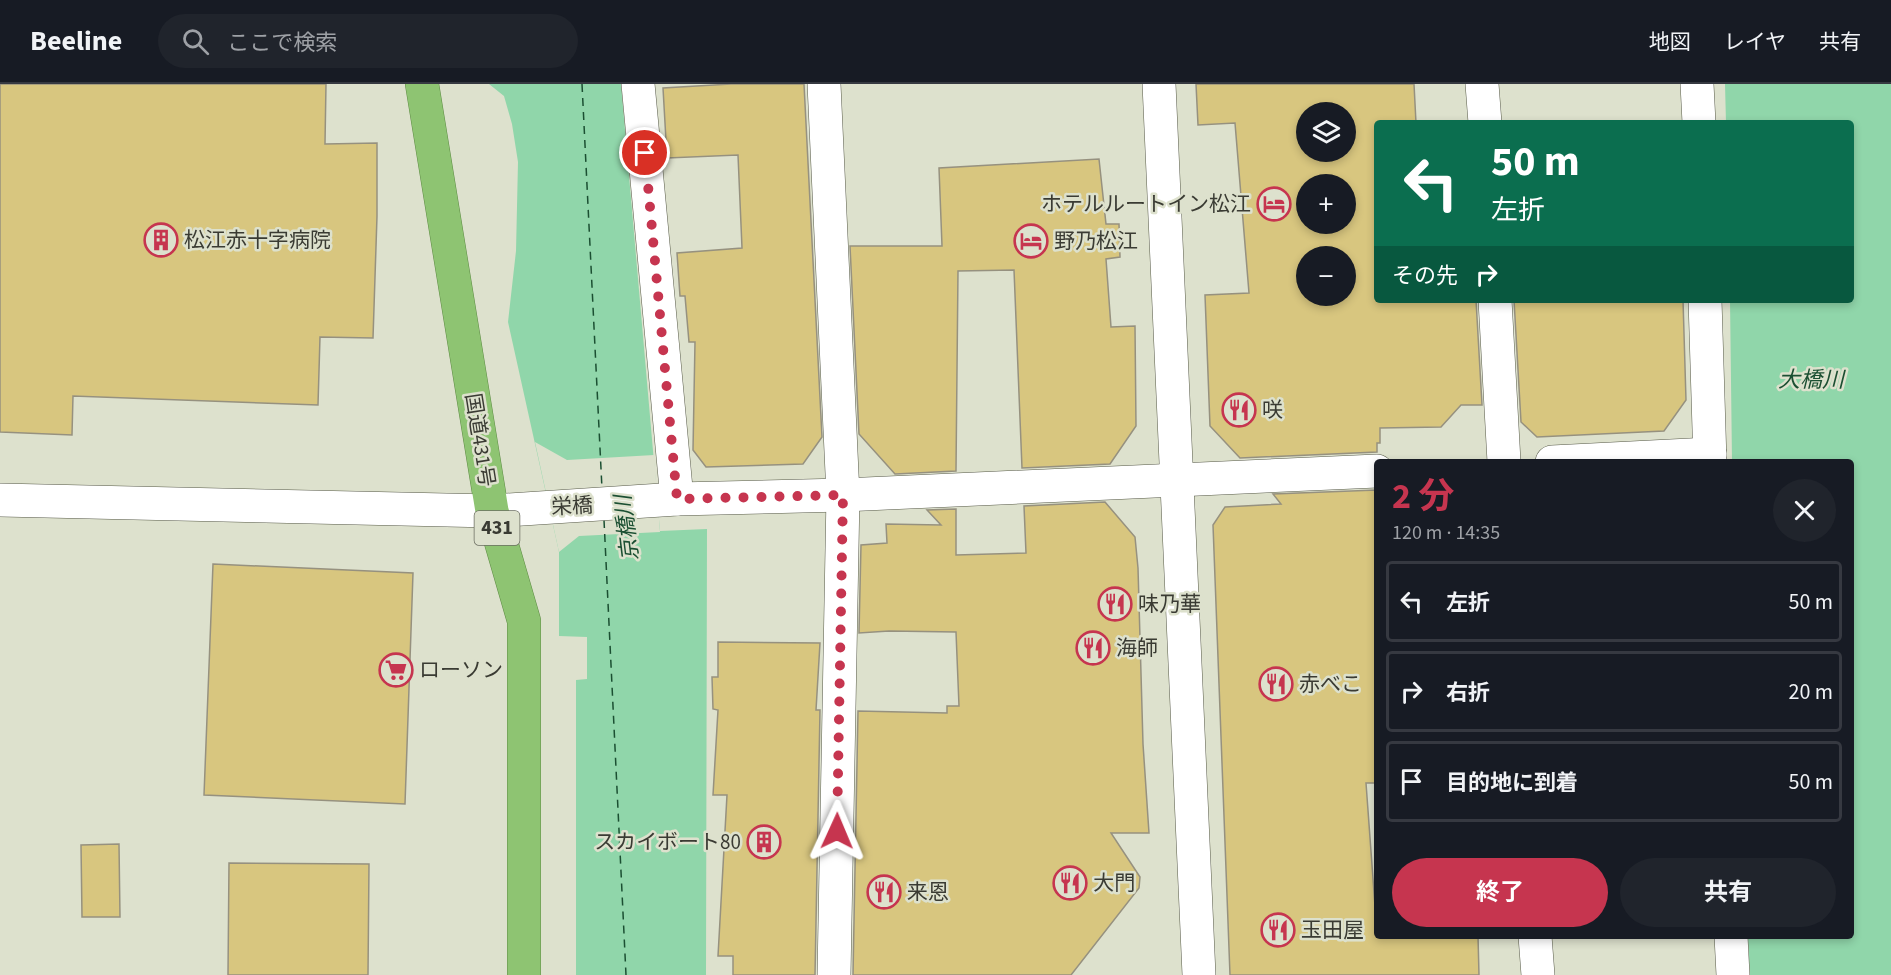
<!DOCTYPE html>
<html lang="ja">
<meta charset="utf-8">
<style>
body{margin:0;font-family:"Source Sans 3","Noto Sans JP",sans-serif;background:#20242c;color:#f1f3f6;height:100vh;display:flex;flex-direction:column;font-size:22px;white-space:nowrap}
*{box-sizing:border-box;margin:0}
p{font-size:20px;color:#9ea1a6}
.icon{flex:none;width:33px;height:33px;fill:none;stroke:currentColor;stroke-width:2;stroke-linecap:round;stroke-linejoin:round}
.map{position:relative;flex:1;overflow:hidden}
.drawer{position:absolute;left:1374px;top:375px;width:480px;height:480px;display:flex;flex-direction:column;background:#171b24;border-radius:6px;box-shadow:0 3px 9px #0003}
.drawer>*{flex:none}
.top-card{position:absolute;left:1374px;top:36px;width:480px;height:183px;border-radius:6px;box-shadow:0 3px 9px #0003;background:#0b6e4f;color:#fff;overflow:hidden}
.fabs{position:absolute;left:1296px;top:18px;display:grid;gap:12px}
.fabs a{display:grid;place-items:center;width:60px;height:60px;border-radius:50%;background:#171b24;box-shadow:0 3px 9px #0003;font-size:30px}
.pin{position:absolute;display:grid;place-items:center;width:51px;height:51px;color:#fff;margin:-26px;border:3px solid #fff;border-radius:50%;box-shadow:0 2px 6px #0007}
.me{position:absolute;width:66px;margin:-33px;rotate:1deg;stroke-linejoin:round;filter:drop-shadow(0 0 4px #0008)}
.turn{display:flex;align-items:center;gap:21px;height:126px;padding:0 18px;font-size:27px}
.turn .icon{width:78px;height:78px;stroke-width:2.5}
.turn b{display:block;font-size:42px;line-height:51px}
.then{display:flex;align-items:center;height:57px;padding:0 18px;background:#0003;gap:12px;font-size:22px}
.round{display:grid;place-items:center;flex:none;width:63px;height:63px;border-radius:32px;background:#20242c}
.overview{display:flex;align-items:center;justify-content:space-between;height:102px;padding:0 18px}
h1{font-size:36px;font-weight:700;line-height:45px;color:#c6354f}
.cta{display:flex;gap:12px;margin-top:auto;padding:12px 18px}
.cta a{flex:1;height:69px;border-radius:36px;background:#c6354f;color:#fff;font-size:24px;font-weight:700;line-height:69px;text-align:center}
.cta a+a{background:#20242c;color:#f1f3f6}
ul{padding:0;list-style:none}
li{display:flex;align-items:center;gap:18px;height:81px;margin:0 12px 9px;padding:0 6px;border:3px solid #363941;border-radius:6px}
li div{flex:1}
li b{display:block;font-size:22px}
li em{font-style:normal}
header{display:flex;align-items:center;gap:36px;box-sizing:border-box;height:84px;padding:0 30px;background:#171b24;border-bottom:2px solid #363941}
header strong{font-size:28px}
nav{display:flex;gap:33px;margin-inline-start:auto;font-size:21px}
.search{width:420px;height:54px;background:#20242c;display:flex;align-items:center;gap:15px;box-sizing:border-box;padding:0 21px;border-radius:33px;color:#9ea1a6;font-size:22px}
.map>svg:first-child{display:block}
.water{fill:#90d6aa}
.pier{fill:#dde1cd}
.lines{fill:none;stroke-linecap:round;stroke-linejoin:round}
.ferry{stroke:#1b4f32;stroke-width:1.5;stroke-dasharray:8 6;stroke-linecap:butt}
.building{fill:#d8c67f;stroke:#96917f;stroke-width:1.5;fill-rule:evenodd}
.minor-casing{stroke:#575a48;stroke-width:34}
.tertiary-casing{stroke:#575a48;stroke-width:34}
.trunk-casing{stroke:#5e8b45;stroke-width:34}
.minor{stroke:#fff;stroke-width:33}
.tertiary{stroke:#fff;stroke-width:33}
.trunk{stroke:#8ec472;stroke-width:33}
.route{stroke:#c6354f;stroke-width:10;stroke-dasharray:0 18}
.labels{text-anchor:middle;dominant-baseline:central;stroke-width:5;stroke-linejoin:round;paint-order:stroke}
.shield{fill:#dde1cd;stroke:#6b6d61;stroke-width:1.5}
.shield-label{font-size:20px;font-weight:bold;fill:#3a3b33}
.poi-label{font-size:21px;fill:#3a3b33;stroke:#dde1cd;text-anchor:start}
.street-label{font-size:21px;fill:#3a3b33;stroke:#dde1cd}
.water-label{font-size:22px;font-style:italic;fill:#1b4f32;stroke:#dde1cd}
</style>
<header>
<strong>Beeline</strong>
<div class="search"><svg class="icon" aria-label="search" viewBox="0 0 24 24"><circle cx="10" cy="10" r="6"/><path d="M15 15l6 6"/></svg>ここで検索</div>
<nav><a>地図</a><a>レイヤ</a><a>共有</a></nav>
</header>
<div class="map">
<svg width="1891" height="891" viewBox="0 0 1891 891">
<rect width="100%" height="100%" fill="#dde1cd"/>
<g class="water">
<polygon points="489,0 621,0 660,447 707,445 706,891 576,891 576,596 587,595 587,553 559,552 559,468 508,238 516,167 518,78 512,40 504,12"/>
<polygon points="1725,0 1891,0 1891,891 1750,891 1748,852 1851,852 1851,378 1732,378 1730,216 1851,216 1851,39 1726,39"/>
</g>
<polygon class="pier" points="535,358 567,376 654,371 660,448 579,452 559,468"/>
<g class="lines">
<g class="ferry">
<polyline points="582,0 602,405"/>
<polyline points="604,436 626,891"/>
</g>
</g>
<g class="building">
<polygon points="0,0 326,0 325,60 377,59 377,132 373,254 320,253 318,321 73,312 72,351 0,348"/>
<polygon points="731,0 804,0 822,353 803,380 706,383 693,366 695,258 689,258 685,212 680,212 677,169 742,164 738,71 667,74 663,4"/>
<path d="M1196,0H1414L1416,39H1377V216H1476L1482,321H1461L1441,343L1380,344V359H1377V368L1240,374L1210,342L1205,211L1249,209L1235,39L1198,41ZM1306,28H1346V68H1306ZM1306,100H1346V140H1306ZM1306,172H1346V212H1306Z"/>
<polygon points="1099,75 1106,140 1119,140 1120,173 1106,175 1111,243 1135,242 1136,342 1110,380 1022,384 1014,186 958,187 956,387 895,390 859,350 850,162 942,162 939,84"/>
<polygon points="1514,216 1683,216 1686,316 1664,347 1537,353 1521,338"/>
<polygon points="1377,406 1377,699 1366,699 1375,822 1377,822 1377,852 1478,852 1479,891 1230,891 1213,441 1225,423 1281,420 1273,410"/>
<polygon points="1105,418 1135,453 1138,484 1143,660 1149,749 1111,749 1140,793 1139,804 1071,891 853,891 858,627 947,629 947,622 959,622 956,548 889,547 859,549 861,461 887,459 886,440 941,441 927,426 956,425 956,471 1026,469 1024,422"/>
<polygon points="213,480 413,489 405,720 204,711"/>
<polygon points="718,558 820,559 816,626 820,626 815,891 733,891 733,872 718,872 727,711 713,711 718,626 713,625 712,593 718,593"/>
<polygon points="119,760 120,833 82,833 81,761"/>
<polygon points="229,779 369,780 368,891 228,891"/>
</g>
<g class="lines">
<g class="minor-casing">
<g id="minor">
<polyline points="638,0 677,415"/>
<polyline points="824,0 843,411 834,891"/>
<polyline points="1159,0 1199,891"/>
<polyline points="1482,0 1485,39"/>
<polyline points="1697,0 1699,39"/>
<polyline points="1495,216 1504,378"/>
<polyline points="1705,216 1710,378"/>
<polyline points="1552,378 1710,370"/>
<polyline points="492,427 677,415 843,411 1377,387"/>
<polyline points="1535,852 1538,891"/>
<polyline points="1731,852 1733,891"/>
</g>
</g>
<g class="tertiary-casing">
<polyline id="tertiary" points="0,416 492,427"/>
</g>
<g class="trunk-casing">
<polyline id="trunk" points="422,0 492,427 524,537 524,891"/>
</g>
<use href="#minor" class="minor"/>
<use href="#tertiary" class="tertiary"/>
<use href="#trunk" class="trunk"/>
</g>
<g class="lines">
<polyline class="route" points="645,69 677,415 843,411 837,747"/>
</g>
<defs>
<g id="hotel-ring" transform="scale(1.725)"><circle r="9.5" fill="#dde1cd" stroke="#c6354f" stroke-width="1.5"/><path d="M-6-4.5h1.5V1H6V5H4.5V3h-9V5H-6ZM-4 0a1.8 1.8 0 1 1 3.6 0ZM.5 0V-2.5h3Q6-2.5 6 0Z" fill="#c6354f"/></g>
<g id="building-ring" transform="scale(1.725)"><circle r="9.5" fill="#dde1cd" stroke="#c6354f" stroke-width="1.5"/><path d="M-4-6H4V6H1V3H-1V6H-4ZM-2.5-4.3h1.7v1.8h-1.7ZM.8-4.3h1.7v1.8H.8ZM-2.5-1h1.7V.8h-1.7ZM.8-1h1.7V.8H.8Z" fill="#c6354f"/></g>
<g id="restaurant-ring" transform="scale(1.725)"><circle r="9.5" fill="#dde1cd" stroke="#c6354f" stroke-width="1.5"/><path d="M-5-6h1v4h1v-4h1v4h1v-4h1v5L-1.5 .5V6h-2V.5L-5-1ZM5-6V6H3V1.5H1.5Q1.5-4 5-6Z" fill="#c6354f"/></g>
<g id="supermarket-ring" transform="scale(1.725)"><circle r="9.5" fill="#dde1cd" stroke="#c6354f" stroke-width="1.5"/><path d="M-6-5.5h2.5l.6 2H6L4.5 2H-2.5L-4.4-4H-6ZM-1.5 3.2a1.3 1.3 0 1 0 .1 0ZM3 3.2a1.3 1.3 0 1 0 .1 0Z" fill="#c6354f"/></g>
</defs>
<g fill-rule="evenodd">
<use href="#hotel-ring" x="1274" y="120"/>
<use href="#building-ring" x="161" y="156"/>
<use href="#hotel-ring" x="1031" y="157"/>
<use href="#restaurant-ring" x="1239" y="326"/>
<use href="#restaurant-ring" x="1115" y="520"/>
<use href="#restaurant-ring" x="1093" y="564"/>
<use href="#supermarket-ring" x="396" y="586"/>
<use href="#restaurant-ring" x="1276" y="600"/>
<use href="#building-ring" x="764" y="758"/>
<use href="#restaurant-ring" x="1070" y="799"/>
<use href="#restaurant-ring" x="884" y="808"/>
<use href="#restaurant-ring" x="1278" y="846"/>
</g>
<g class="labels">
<rect class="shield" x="474.5" y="427" width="45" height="34" rx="4.5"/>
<g class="shield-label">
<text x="497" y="444">431</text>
</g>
<g class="poi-label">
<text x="1251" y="120" text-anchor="end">ホテルルートイン松江</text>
<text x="184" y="156">松江赤十字病院</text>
<text x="1054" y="157">野乃松江</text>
<text x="1262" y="326">咲</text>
<text x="1138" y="520">味乃華</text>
<text x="1116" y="564">海師</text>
<text x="419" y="586">ローソン</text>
<text x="1299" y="600">赤べこ</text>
<text x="741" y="758" text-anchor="end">スカイボート80</text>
<text x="1093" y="799">大門</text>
<text x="907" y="808">来恩</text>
<text x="1301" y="846">玉田屋</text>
</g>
<g class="street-label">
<text transform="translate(480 356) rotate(81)">国道431号</text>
<text transform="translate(572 422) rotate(-3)">栄橋</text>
</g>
<g class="water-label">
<text x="1811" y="296">大橋川</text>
<text transform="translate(627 444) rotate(-97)">京橋川</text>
</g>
</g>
</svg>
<div class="fabs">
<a><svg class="icon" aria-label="layers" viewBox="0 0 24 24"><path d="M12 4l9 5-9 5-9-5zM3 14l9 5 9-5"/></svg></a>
<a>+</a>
<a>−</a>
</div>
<div class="pin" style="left:645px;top:69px;background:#d93025"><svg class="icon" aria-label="arrive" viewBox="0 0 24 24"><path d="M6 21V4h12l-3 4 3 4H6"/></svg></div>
<svg class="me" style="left:837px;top:747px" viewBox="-20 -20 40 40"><path d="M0-17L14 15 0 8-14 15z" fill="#c6354f" stroke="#fff" stroke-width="4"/></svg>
<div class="top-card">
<div class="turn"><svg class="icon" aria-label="left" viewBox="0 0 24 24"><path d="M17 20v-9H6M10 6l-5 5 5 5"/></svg><div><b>50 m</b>左折</div></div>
<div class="then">その先<svg class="icon" aria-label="right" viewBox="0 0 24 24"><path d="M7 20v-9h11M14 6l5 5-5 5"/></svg></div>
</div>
<section class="drawer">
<div class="overview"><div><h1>2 分</h1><p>120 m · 14:35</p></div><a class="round"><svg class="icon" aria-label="close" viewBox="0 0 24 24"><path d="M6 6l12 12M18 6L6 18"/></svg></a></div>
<ul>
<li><svg class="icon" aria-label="left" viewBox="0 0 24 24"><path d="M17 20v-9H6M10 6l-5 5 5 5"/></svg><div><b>左折</b></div><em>50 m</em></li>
<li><svg class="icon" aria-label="right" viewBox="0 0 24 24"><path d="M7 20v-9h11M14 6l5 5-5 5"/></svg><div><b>右折</b></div><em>20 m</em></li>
<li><svg class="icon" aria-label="arrive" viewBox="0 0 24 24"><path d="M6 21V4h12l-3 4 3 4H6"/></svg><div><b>目的地に到着</b></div><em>50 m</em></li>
</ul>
<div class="cta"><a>終了</a><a>共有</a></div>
</section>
</div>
